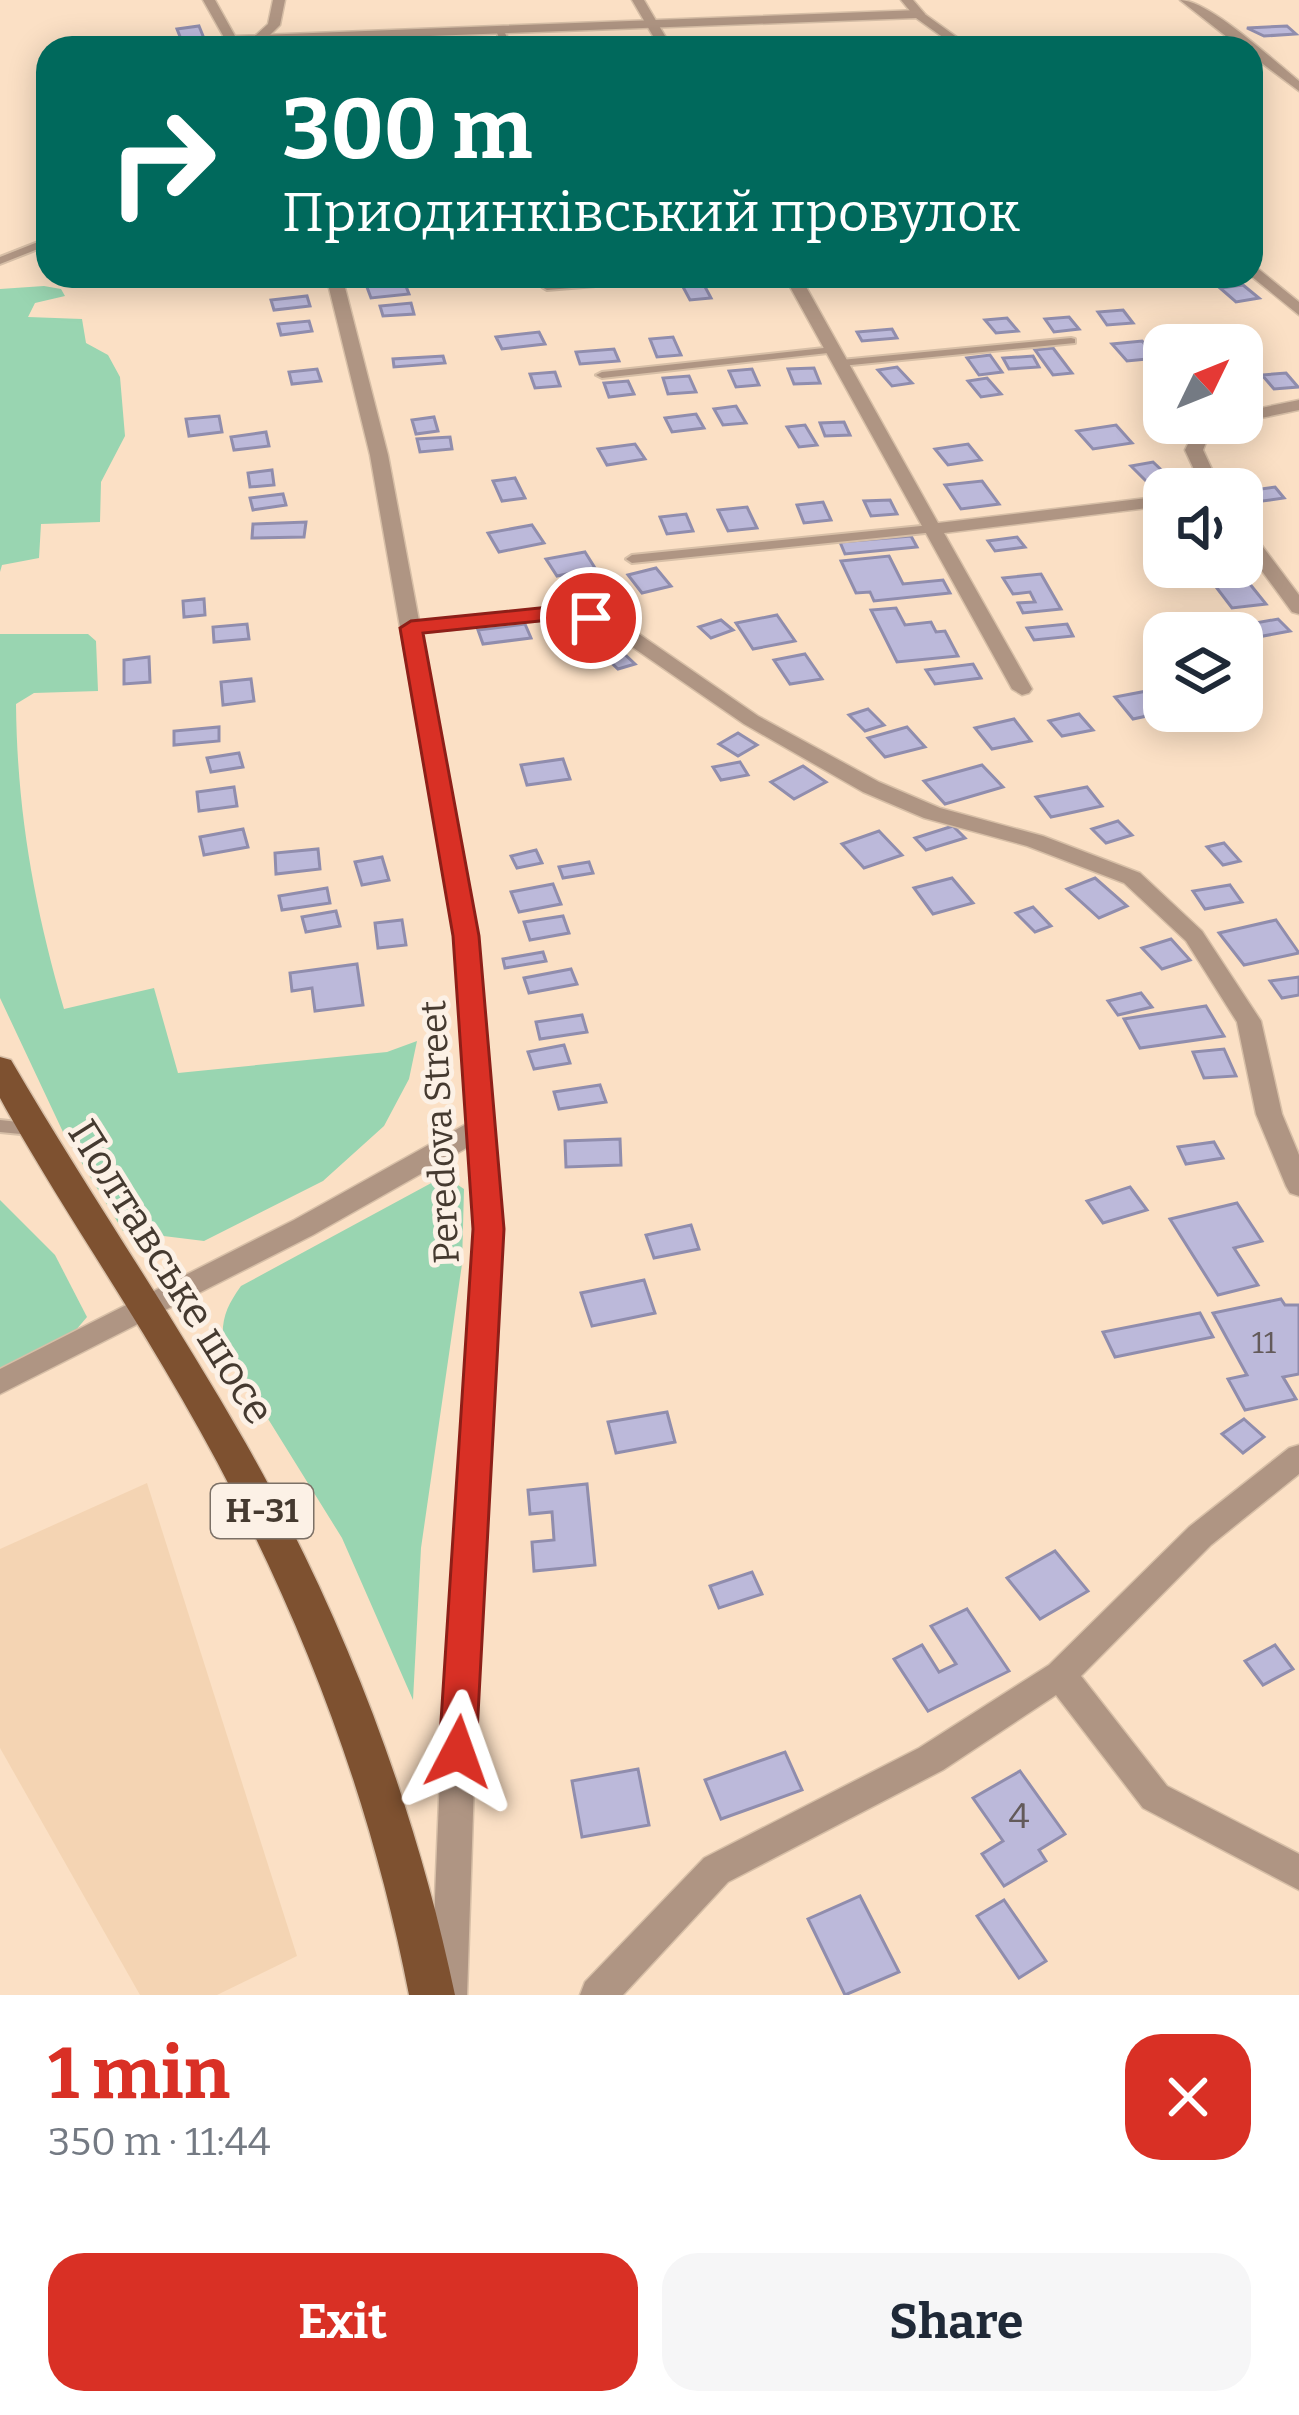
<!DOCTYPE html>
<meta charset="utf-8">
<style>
body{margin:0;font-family:Bitter,serif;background:#f6f6f7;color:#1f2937;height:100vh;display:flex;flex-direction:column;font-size:45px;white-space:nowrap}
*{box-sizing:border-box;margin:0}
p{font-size:39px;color:#747a83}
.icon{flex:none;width:66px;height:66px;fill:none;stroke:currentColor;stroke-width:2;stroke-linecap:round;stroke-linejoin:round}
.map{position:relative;height:1995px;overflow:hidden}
.sheet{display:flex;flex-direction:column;background:#fff;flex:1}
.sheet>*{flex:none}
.hud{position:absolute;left:36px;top:36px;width:1227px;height:252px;border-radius:36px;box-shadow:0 6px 30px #0003;background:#00695c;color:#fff;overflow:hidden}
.needle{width:78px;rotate:47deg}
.buttons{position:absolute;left:1143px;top:324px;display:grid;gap:24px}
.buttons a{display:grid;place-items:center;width:120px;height:120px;border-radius:24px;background:#fff;box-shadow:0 6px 30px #0003;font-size:60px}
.pin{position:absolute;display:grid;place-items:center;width:102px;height:102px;color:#fff;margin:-51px;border:6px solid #fff;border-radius:50%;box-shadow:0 3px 12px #0007}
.me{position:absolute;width:132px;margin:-66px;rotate:4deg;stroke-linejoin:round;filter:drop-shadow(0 0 9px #0008)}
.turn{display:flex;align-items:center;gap:42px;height:252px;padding:0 48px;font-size:54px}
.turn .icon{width:156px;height:156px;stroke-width:2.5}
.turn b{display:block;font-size:84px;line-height:102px}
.round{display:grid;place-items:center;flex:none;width:126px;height:126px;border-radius:36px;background:#f6f6f7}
.headline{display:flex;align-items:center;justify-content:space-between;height:204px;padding:0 48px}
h1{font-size:72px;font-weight:700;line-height:90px;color:#d93025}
.button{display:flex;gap:24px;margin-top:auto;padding:24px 48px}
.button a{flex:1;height:138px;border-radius:36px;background:#d93025;color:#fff;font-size:48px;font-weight:700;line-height:138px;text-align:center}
.button a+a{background:#f6f6f7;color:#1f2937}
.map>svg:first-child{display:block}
.built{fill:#f4d4b3}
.green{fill:#99d5b1}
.building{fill:#bcb9da;stroke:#908dad;stroke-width:3}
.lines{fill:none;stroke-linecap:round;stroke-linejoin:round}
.service-casing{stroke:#d7bfa7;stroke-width:4}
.minor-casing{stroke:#d7bfa7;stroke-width:3}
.tertiary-casing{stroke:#d7bfa7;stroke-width:3}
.primary-casing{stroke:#d7bfa7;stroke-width:3}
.service{fill:#af9583;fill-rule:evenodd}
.minor{fill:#af9583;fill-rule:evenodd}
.tertiary{fill:#af9583;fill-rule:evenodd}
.primary{fill:#7e5130;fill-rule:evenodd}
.route{fill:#d93025;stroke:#8d1f18;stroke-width:3}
.labels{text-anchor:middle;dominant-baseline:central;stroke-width:10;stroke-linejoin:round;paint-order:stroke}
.number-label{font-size:30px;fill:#635a5a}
.shield{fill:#fcf1e6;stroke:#7c7167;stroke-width:3}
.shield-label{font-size:33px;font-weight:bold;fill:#453a30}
.street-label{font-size:36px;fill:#453a30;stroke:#fcf1e6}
.near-number-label{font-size:36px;fill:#635a5a}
.near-street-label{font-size:42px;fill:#453a30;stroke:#fcf1e6}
</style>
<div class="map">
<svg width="1299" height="1995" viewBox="0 0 1299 1995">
<rect width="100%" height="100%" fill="#fbe0c5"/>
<polygon class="built" points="147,1483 297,1956 217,1995 140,1995 0,1748 0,1549"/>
<g class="green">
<polygon points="44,286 61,289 65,296 35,303 28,317 82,319 86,343 108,355 120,377 125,436 101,482 100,522 41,524 39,558 2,565 0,572 0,289"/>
<path d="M0,634H88L96,641L98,691L34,693L16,704C17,811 34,906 64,1009L154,988L178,1073L387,1052L417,1041L409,1079L384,1126L323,1181L204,1241L123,1231L63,1132L0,998Z"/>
<path d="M449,1179L464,1189L462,1264L421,1548L413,1700L342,1538L224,1348C220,1321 226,1307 241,1286L435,1181Z"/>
<polygon points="0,1200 55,1255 87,1317 64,1344 0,1377"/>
</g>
<g class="building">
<polygon points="199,26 205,41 183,44 177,29"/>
<polygon points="1287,26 1296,34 1264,36 1247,28"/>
<polygon points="381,40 382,48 333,48 332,42"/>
<polygon points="402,276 409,294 371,298 364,279"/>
<polygon points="703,283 711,298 690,300 682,285"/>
<polygon points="1243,285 1259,298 1236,302 1220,288"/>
<polygon points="307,296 310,306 274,310 271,300"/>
<polygon points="411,303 414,314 383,316 380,306"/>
<polygon points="1123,310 1133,323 1107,325 1098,312"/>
<polygon points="1069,317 1079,329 1054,332 1045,319"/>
<polygon points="1007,318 1018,331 996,333 985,320"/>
<polygon points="309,321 312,331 281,335 278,324"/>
<polygon points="892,329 897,338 862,341 857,332"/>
<polygon points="539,332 545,344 502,349 496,337"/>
<polygon points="673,337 681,355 657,357 650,339"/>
<polygon points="1142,341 1157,358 1127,361 1112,344"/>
<polygon points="1053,348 1072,373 1053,375 1035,350"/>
<polygon points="614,349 619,361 580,364 576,352"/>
<polygon points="990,355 1002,372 979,375 967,358"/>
<polygon points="443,356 445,363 394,367 393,359"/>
<polygon points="1033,356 1039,367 1009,369 1003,358"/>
<polygon points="897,367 912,383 892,386 878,370"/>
<polygon points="814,368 820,383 794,384 788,369"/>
<polygon points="317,369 321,381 292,384 289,372"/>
<polygon points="752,369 759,385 736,387 729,371"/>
<polygon points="555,372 560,386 535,388 530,374"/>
<polygon points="1286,373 1298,387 1274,389 1262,375"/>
<polygon points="689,376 696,392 668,394 663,378"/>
<polygon points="987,378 1001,394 981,397 968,381"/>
<polygon points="628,381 634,394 609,397 604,383"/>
<polygon points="736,406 746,423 723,425 714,409"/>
<polygon points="696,414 704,428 672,432 665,418"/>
<polygon points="219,416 222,432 189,436 186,419"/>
<polygon points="434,417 438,431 416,434 412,420"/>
<polygon points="844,422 850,435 825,436 820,423"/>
<polygon points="805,425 817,445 799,447 787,427"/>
<polygon points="1116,425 1132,443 1093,449 1077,431"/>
<polygon points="266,432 269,446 234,450 231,437"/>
<polygon points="450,437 452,449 420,452 417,439"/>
<polygon points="635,444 645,459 607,465 598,449"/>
<polygon points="968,444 981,460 948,465 935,449"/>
<polygon points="1153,462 1173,481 1150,485 1131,466"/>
<polygon points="272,470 274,485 250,487 248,473"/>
<polygon points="515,478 525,498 502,501 493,481"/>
<polygon points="982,481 999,504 961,509 945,485"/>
<polygon points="1275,487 1284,498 1255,502 1246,491"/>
<polygon points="283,494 286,505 253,510 250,498"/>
<polygon points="890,500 897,514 871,516 864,501"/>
<polygon points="823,502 831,520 804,523 797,505"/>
<polygon points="747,507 757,528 728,531 718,510"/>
<polygon points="686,514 693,531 667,534 660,517"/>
<polygon points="306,522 304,537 252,538 253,524"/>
<polygon points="532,525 544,543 499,552 488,533"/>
<polygon points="911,536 917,547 845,554 840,542"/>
<polygon points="1017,537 1025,547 995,551 988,541"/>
<polygon points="585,552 595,568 557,576 546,559"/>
<polygon points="889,556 903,584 943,580 950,593 874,601 870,592 856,593 841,561"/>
<polygon points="656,568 671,586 642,593 628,575"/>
<polygon points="1041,574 1061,609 1023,613 1018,603 1035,602 1030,592 1013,594 1003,578"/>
<polygon points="1249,583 1266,604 1232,608 1216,587"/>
<polygon points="204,599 205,615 184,617 183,601"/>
<polygon points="896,608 905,625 931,622 936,632 945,631 958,656 897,662 871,610"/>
<polygon points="777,615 795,641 753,649 736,623"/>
<polygon points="1278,619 1290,631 1242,640 1242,633 1228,628"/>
<polygon points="721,620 733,630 711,638 699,627"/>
<polygon points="247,624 249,639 214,642 213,627"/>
<polygon points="525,624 531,638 483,644 478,630"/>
<polygon points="1067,624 1073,636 1034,640 1027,628"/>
<polygon points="618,648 635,664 618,669 601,653"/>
<polygon points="805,654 822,679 790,684 774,660"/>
<polygon points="149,657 150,682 124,684 124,660"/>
<polygon points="973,664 981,678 935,684 926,670"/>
<polygon points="251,679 254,701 223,705 221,682"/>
<polygon points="1147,691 1165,712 1133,719 1115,697"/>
<polygon points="868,709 884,725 865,731 849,715"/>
<polygon points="1079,714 1093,730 1062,736 1049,721"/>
<polygon points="1014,719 1031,741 992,749 975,728"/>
<polygon points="219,727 219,741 174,745 174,731"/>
<polygon points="907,727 925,747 885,757 868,738"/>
<polygon points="738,733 757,745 738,756 719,744"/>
<polygon points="239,753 243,767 211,772 207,758"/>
<polygon points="563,759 570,779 527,785 521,765"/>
<polygon points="740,762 748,775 721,780 713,767"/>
<polygon points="982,765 1003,787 945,804 924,781"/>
<polygon points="803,766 826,782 794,799 771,782"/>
<polygon points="234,787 237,806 199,811 197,792"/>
<polygon points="1087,787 1102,806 1051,817 1036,797"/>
<polygon points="1118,821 1132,835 1106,843 1092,829"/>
<polygon points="953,826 965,838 926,850 915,838"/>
<polygon points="243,829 248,847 204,855 200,837"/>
<polygon points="879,831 902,855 864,868 842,844"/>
<polygon points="1224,843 1240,861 1223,865 1207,847"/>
<polygon points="318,849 320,869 276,874 275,853"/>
<polygon points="536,850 542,863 517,868 511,856"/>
<polygon points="382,857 389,880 362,885 355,862"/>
<polygon points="589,862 593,873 563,878 559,867"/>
<polygon points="952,878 973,903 933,914 914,888"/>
<polygon points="1095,878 1127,906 1099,918 1067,889"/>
<polygon points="553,884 561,904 519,912 511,892"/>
<polygon points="1230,885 1242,902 1205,909 1193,891"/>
<polygon points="327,888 330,903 282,910 279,896"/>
<polygon points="1033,907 1051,926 1035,932 1016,913"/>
<polygon points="336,911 340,926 306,932 302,917"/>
<polygon points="563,916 569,933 530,940 524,922"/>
<polygon points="402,920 406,945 378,948 375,923"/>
<polygon points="1276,920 1299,953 1244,965 1219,933"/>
<polygon points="1171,939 1190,960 1162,969 1142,948"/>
<polygon points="543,952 546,961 505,968 503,959"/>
<polygon points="357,964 363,1005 315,1011 312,988 292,991 290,973"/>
<polygon points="571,969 577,984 529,993 524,978"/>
<polygon points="1299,977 1299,995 1282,998 1270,981"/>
<polygon points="1141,993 1152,1007 1118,1015 1108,1001"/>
<polygon points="1206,1006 1224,1036 1140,1048 1124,1019"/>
<polygon points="582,1015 587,1032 540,1039 536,1022"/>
<polygon points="564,1045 570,1063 534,1069 528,1052"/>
<polygon points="1224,1049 1236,1076 1204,1078 1193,1052"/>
<polygon points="600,1085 606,1102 559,1109 554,1092"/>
<polygon points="620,1139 621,1165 566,1167 565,1141"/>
<polygon points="1214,1142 1223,1158 1186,1164 1178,1147"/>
<polygon points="1130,1187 1147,1210 1103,1223 1087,1201"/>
<polygon points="1237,1203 1262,1241 1234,1248 1258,1285 1218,1295 1170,1219"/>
<polygon points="691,1225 699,1249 654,1258 646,1235"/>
<polygon points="644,1280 655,1313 592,1326 581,1293"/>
<polygon points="1281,1299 1285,1305 1299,1305 1299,1374 1283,1377 1296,1399 1245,1410 1228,1379 1247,1375 1213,1313"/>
<polygon points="1200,1313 1213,1337 1115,1357 1103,1332"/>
<polygon points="667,1412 675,1442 616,1453 608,1422"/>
<polygon points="1244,1419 1264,1437 1243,1453 1222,1434"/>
<polygon points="587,1484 595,1565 534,1571 532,1542 554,1540 552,1512 530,1514 528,1490"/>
<polygon points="1055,1551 1088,1591 1040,1619 1007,1578"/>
<polygon points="752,1572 762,1594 719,1608 710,1586"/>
<polygon points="967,1609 1009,1671 928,1711 894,1659 922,1645 939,1672 956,1664 931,1626"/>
<polygon points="1275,1645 1293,1669 1263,1685 1245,1661"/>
<polygon points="785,1752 802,1790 721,1819 705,1780"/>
<polygon points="638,1769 649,1825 582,1837 572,1781"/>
<polygon points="1020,1771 1065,1834 1039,1850 1046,1861 1004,1886 982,1854 1003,1841 973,1798"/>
<polygon points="860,1896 899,1972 845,1995 808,1919"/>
<polygon points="1004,1900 1046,1961 1019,1978 977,1916"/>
</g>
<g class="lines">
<g class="service-casing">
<g id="service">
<polygon points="501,30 505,33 512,48 504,48 497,33"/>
<polygon points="48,238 48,245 0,264 0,257"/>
<polygon points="643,276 686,276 681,279 547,290 542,287 547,284"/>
<polygon points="1071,338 1075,339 1075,343 841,366 835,363 841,360"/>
<polygon points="833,347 837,348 837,352 602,378 596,375 602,372"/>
<polygon points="931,525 935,526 935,532 632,563 626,559 632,555"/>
<polygon points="0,1120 37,1124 40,1129 37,1134 31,1135 0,1132"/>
</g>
</g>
<g class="minor-casing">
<g id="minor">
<polygon points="273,0 285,0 280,25 263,42 255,42 255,36 268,24"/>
<polygon points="632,0 644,0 672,48 660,48"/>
<polygon points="901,0 913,0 925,14 915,17"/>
<path d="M1180,0C1209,0 1274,61 1299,81V91L1251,55V48H1241Z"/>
<polygon points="784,276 800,276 938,523 1164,496 1164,506 944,533 1032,689 1029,693 1022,695 1012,689"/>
<polygon points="1299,400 1299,410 1242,422 1242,412"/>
<polygon points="1208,423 1228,423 1208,437 1203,450 1221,489 1203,489 1185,450 1195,430"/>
<polygon points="1242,526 1248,527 1299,595 1299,614 1292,612 1242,544"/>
<polygon points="559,607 598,614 626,625 758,716 879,782 940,808 1043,836 1140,873 1202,931 1261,1021 1282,1114 1299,1155 1299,1196 1290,1193 1286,1186 1256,1114 1237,1022 1186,941 1124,883 1027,846 924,818 863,792 744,724 612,633 587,623 559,619 411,634 401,628 411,622"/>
<polygon points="1299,1445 1299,1474 1211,1545 1081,1676 1167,1786 1299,1854 1299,1890 1143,1808 1056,1695 943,1770 728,1882 623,1995 580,1995 585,1982 704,1858 919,1748 1049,1665 1189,1527 1289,1448"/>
</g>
</g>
<g class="tertiary-casing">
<g id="tertiary">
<polygon points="203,0 215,0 235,36 919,10 972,48 958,48 916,18 240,43 242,48 230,48"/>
<polygon points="1251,263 1299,302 1299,315 1251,276"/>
<polygon points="326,276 342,276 388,455 478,936 502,1229 475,1752 467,1995 431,1995 441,1752 476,1229 470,1146 313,1235 0,1394 0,1369 294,1220 468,1123 454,936 370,455"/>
</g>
</g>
<g class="primary-casing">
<path id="primary" d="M0,1057L11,1060C86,1189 171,1312 245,1442C343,1615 414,1800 455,1995H409C368,1783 290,1586 182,1399C126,1301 62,1208 6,1109L0,1098Z"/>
</g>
<use href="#service" class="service"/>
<use href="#minor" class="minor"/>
<use href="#tertiary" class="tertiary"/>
<use href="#primary" class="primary"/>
</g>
<polygon class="route" points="559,606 599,613 602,618 591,625 559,619 423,633 479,936 504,1229 476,1752 471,1765 458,1770 444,1765 439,1752 473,1229 453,936 400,628 411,621"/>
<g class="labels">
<g class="number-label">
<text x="1264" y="1343">11</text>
</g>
<rect class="shield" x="211" y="1484" width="102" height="54" rx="9"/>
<g class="shield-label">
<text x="262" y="1511">Н-31</text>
</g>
<g class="street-label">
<text transform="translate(440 1132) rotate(-93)">Peredova Street</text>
</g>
<g class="near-number-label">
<text x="1019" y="1816">4</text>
</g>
<g class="near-street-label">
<text transform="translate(171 1272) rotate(58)">Полтавське шосе</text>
</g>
</g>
</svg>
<div class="buttons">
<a><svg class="needle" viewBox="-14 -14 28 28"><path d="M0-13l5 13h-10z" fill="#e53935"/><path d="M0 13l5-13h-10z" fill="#747a83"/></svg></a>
<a><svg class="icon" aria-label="sound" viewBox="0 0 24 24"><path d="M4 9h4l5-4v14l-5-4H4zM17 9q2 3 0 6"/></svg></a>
<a><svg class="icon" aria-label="layers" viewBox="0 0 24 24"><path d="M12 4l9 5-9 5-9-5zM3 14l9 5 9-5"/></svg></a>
</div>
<div class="pin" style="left:591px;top:618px;background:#d93025"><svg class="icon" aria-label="arrive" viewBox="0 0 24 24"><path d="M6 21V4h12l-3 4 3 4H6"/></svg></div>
<svg class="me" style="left:458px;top:1752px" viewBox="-20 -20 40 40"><path d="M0-17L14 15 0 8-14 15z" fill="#d93025" stroke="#fff" stroke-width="4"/></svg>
<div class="hud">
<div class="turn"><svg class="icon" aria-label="right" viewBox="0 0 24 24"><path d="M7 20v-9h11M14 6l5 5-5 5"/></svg><div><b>300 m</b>Приодинківський провулок</div></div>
</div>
</div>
<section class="sheet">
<div class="headline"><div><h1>1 min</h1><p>350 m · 11:44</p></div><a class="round" style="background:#d93025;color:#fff"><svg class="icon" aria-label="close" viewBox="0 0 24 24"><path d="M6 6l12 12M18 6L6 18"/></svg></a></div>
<div class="button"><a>Exit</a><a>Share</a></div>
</section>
